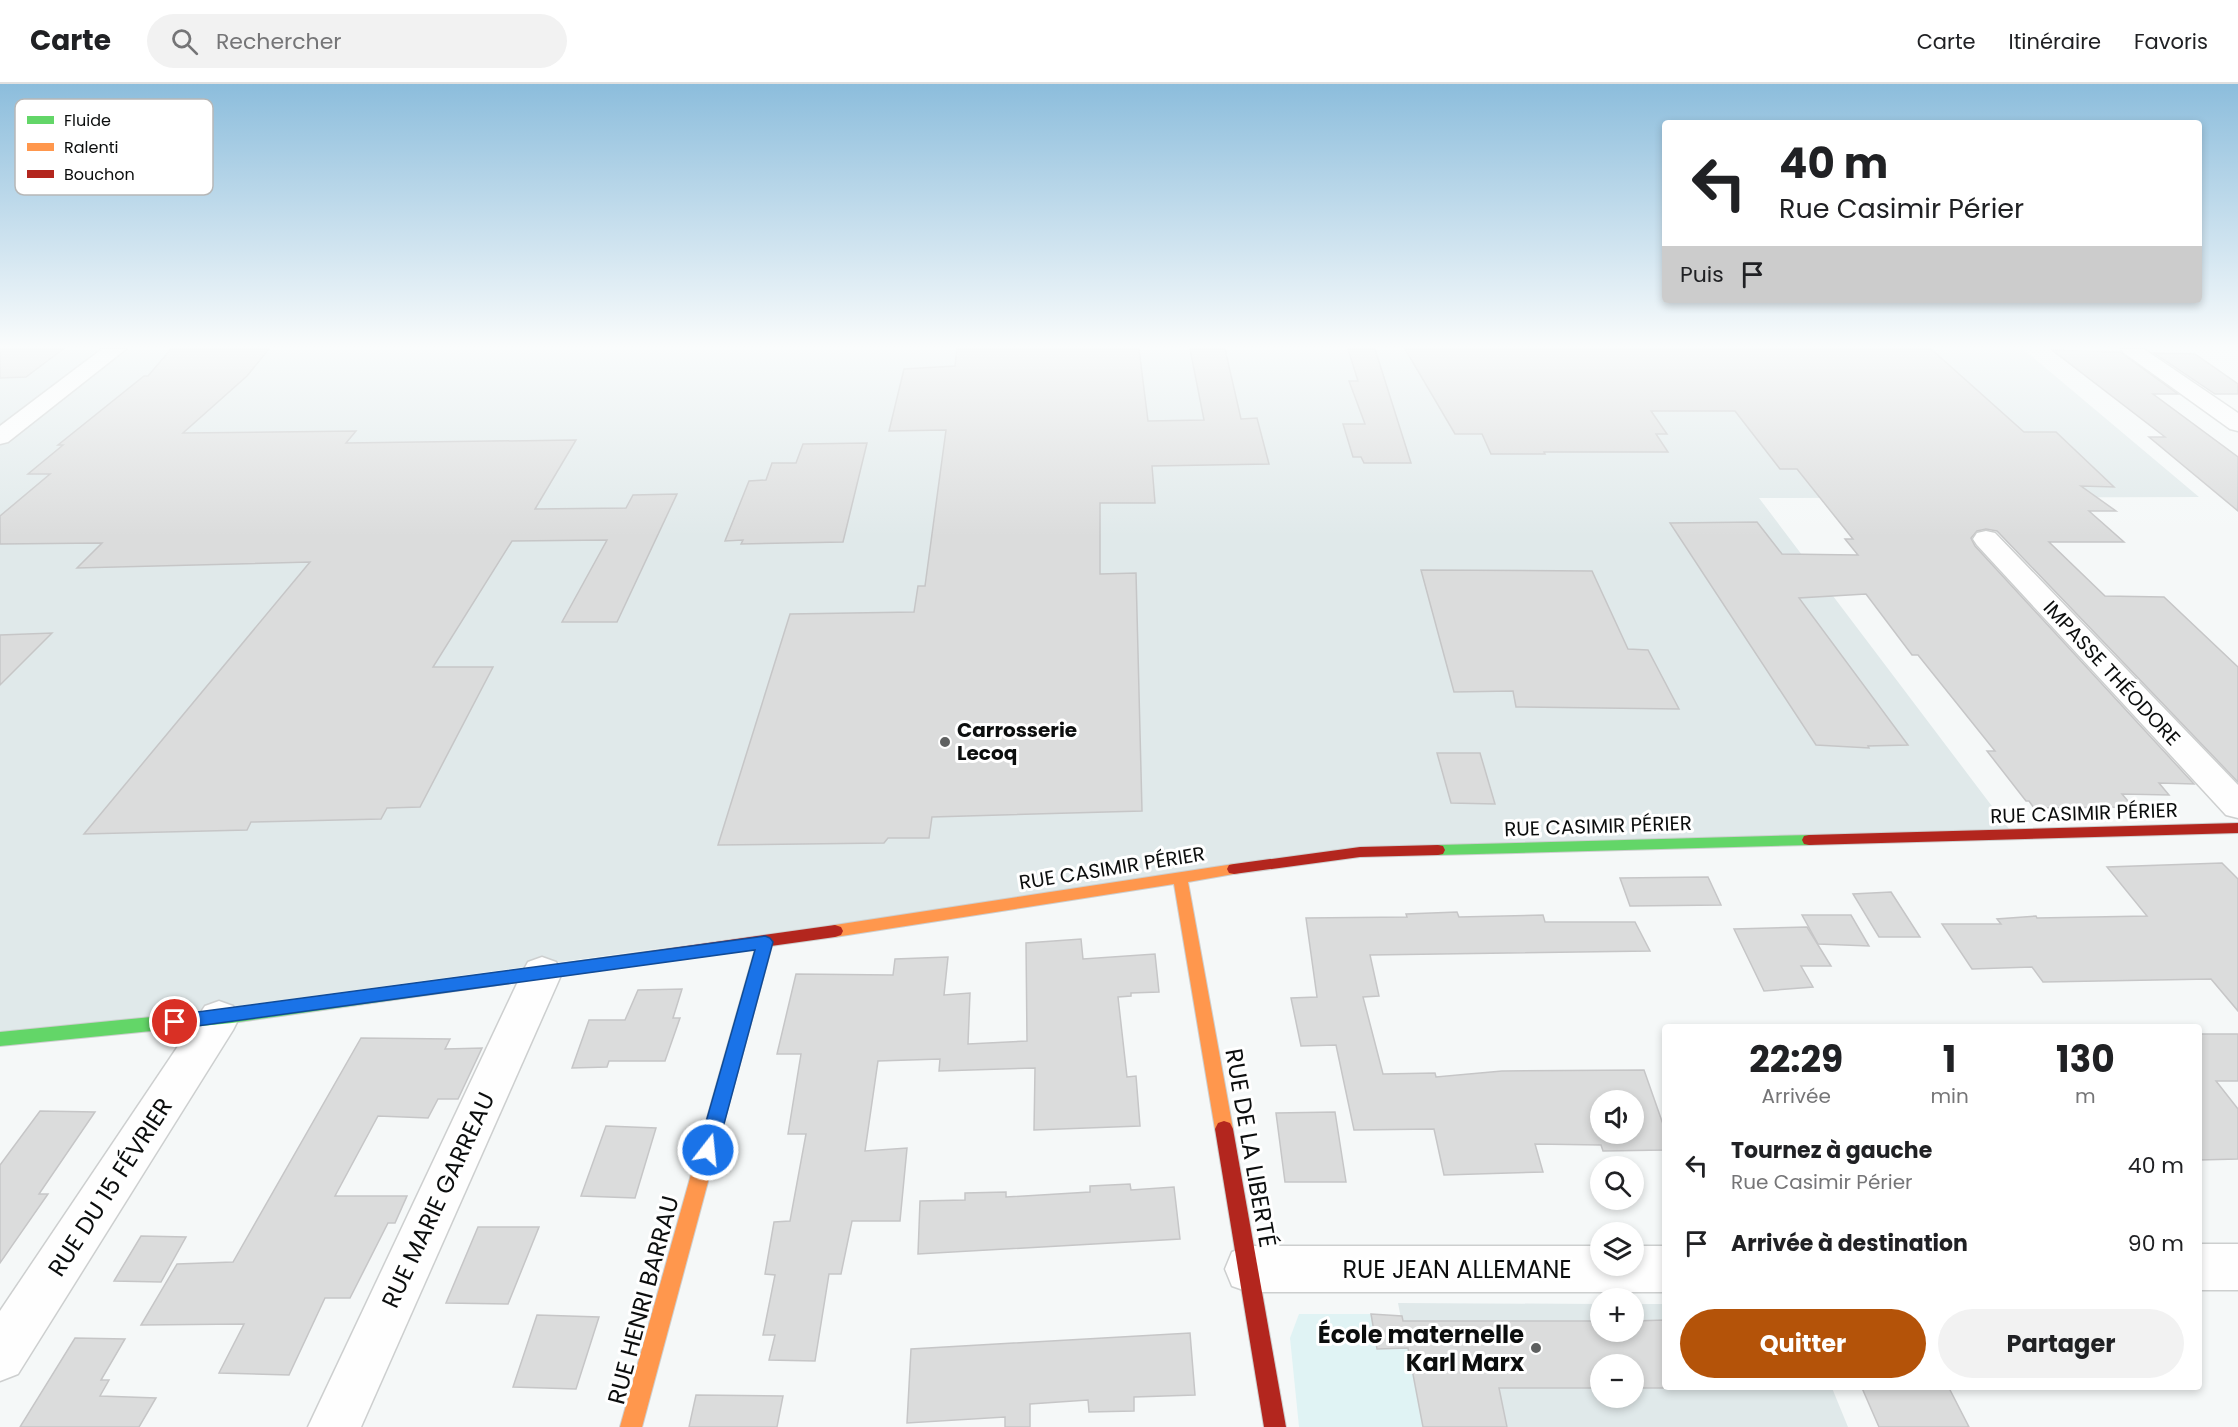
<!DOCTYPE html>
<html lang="fr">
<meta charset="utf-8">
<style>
body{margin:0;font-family:Poppins,sans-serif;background:#f2f2f2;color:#202124;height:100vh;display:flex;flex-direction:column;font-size:22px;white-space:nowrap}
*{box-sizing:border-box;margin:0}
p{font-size:20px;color:#757577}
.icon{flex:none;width:33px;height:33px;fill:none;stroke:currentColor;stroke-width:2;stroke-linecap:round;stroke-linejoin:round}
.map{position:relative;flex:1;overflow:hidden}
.side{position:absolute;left:1662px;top:940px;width:540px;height:366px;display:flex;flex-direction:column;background:#fff;border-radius:6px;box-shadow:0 3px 9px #0003}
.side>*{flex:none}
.hud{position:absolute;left:1662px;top:36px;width:540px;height:183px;border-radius:6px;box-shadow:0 3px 9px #0003;background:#fff;color:#202124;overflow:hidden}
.buttons{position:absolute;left:1590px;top:1006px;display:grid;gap:12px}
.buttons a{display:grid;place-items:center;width:54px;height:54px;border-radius:50%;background:#fff;box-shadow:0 3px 9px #0003;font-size:30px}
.pin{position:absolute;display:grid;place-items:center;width:51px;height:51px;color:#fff;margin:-26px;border:3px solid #fff;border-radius:50%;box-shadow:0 2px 6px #0007}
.me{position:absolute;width:66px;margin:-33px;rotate:16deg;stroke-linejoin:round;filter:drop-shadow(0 0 4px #0008)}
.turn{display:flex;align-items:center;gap:21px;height:126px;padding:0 18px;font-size:27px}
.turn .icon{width:78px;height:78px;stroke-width:2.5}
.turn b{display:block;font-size:42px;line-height:51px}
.then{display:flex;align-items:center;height:57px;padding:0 18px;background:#0003;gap:12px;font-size:22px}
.eta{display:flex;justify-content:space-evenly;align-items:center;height:102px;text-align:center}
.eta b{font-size:36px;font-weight:700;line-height:42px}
.primary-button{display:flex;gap:12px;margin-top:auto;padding:12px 18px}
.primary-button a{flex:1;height:69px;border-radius:36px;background:#b45309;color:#fff;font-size:24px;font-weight:700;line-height:69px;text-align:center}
.primary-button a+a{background:#f2f2f2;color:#202124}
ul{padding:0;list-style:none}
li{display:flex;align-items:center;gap:18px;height:78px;padding:0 18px}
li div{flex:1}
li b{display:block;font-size:22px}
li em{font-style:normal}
header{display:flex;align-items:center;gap:36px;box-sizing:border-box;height:84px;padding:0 30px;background:#fff;border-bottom:2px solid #e0e0e0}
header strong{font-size:28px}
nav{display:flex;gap:33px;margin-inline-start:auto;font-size:21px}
.search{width:420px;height:54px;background:#f2f2f2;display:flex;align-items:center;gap:15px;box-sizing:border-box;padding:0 21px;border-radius:33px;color:#757577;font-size:22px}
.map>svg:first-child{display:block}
.built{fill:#e0e9ea;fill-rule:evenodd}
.green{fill:#e0f3f4}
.building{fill:#dbdcdc;stroke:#c6c6c7;stroke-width:1.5;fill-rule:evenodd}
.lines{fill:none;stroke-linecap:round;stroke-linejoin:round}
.street-casing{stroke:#cdcfcf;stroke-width:3}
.fast-casing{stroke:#cdcfcf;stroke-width:2}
.slow-casing{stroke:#cdcfcf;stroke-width:2}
.jam-casing{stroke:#cdcfcf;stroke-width:2}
.street{fill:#fefefe;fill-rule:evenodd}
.fast{fill:#63d668;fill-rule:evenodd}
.slow{fill:#ff974d;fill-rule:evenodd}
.jam{fill:#b3261e;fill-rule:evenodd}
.route{fill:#1a73e8;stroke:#114b97;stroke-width:1.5}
.poi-dot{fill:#5e6060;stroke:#fff;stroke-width:2}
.labels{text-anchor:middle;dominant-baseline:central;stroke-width:6;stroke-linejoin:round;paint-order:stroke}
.street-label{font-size:20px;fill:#0c0e0e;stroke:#fff}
.poi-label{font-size:20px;font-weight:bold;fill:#0c0e0e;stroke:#fff;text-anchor:start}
.near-street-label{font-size:24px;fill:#0c0e0e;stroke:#fff}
.near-poi-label{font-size:24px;font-weight:bold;fill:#0c0e0e;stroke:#fff;text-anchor:end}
.key{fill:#fff;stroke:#b6b7b7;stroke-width:1.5}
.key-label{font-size:16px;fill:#0c0e0e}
</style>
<header>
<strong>Carte</strong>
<div class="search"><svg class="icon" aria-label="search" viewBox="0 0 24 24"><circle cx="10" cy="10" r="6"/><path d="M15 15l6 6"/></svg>Rechercher</div>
<nav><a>Carte</a><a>Itinéraire</a><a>Favoris</a></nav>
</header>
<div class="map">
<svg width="2238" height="1343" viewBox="0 0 2238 1343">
<rect width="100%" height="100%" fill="#f5f8f8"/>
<g class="built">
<polygon points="0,265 2023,265 2199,413 1759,414 2013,750 1360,768 0,955"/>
<path d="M1398,1219L1600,1220V1248H1634V1220H1665V1304H1832L1848,1343H1422ZM1600,1281H1634V1314H1600Z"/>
</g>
<polygon class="green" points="1299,1230 1371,1230 1377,1264 1408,1264 1423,1343 1299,1343 1290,1254"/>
<g class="building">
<polygon points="0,265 63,265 26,293 0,294"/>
<polygon points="171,265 269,265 247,292 183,349 356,347 346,359 576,356 535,425 626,424 633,411 677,410 617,538 562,538 607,456 512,457 433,583 493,583 420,723 387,724 381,735 251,738 247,746 84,750 310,478 77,484 102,459 0,460 0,432 50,390 28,390 63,361 58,361 144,292 148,292"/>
<polygon points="957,265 1139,265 1148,337 1204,336 1190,265 1225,265 1241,335 1257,334 1269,380 1152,382 1155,419 1100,419 1100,490 1136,489 1142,727 932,733 929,754 888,754 884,759 718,761 790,530 914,528 918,502 925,502 946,346 889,347 904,285 955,282"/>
<polygon points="1348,265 1375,265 1411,379 1364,379 1361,373 1353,373 1343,340 1365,340 1349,297 1358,297"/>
<polygon points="1405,265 1931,265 2024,348 2056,348 2114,403 2081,402 2116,427 2089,427 2124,458 2049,458 2105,512 2164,513 2238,583 2238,698 1997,447 1986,445 1977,447 1971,454 1975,462 2194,700 2159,699 2169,711 2122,710 2133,723 2034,724 2029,717 2026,717 1987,667 1995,667 1918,571 1912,571 1866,510 1799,514 1908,661 1868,662 1869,664 1816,661 1670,439 1757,438 1782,470 1858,471 1845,455 1853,455 1797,385 1780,385 1735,327 1651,327 1667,350 1656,350 1668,368 1544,368 1545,370 1491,370 1482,350 1455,350"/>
<polygon points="2052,266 2120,268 2178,310 2153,310 2238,373 2238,427 2149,353 2165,353"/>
<polygon points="2154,269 2195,270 2238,300 2238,310 2215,310"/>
<polygon points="867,359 843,458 741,460 743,456 725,457 749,397 766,396 772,379 796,379 803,360"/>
<polygon points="1421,486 1592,487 1628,565 1648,566 1679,625 1516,623 1513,607 1454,608"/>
<polygon points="52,549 0,601 0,551"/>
<polygon points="1437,669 1480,669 1495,720 1451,719"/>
<polygon points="2222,779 2238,795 2238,927 2211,895 2043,898 2032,883 1972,885 1942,840 2001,840 1997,835 2036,832 2037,834 2147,832 2107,783"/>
<polygon points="1708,793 1721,821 1630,822 1620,794"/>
<polygon points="1891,808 1920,853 1879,853 1853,810"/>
<path d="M1457,828L1459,833L1543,831L1545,838H1635L1650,867L1370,871L1379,912L1363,913L1383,990L1435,989L1436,993L1502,987L1644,986L1665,1046V1066L1603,1067L1601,1061L1535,1060L1543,1088L1444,1091L1434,1045L1354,1046L1336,961L1301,962L1291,914L1317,913L1306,834L1407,833L1406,830ZM1600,1017H1634V1050H1600Z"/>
<polygon points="1802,831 1851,831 1869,862 1818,860"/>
<polygon points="1807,843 1831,882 1801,882 1813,903 1764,907 1734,845"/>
<polygon points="1081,855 1083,875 1155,870 1159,908 1131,909 1131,912 1118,913 1127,993 1136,992 1140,1042 1034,1046 1035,984 939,987 940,975 878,977 865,1067 907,1064 900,1137 852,1137 841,1190 829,1190 815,1277 769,1276 775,1251 763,1251 775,1191 765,1190 774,1138 790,1137 806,1050 788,1050 801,970 777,970 796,890 893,891 895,875 948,873 944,911 970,909 968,960 1027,957 1026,859"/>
<polygon points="682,905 673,934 680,934 665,977 609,977 607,983 572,984 589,936 625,936 638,906"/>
<polygon points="2199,950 2238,950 2238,997 2216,997 2238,1025 2238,1075 2199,1076"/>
<polygon points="361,954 450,955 445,965 482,964 458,1015 438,1015 428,1034 378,1032 335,1112 407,1112 395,1139 388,1139 350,1214 325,1214 289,1291 219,1289 244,1240 141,1241 177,1180 233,1178"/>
<polygon points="40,1027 95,1028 39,1110 48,1110 0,1179 0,1081"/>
<polygon points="1335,1028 1346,1098 1285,1098 1276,1029"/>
<polygon points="606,1042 656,1044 635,1114 581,1112"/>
<polygon points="1130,1100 1131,1106 1174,1103 1180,1155 918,1170 920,1117 965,1116 965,1109 1006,1108 1006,1113 1090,1108 1090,1102"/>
<polygon points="478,1143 539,1143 508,1220 446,1219"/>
<polygon points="141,1152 186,1153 161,1198 114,1197"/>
<polygon points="1371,1230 1402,1232 1403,1237 1600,1237 1600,1248 1634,1248 1634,1237 1665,1236 1665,1304 1634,1304 1634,1281 1600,1281 1600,1304 1499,1304 1507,1343 1423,1343 1408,1264 1377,1265"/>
<polygon points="537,1231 599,1233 576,1305 513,1303"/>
<polygon points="1190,1249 1195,1311 1134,1313 1134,1327 1089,1328 1088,1316 1030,1320 1030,1343 1005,1343 1005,1333 907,1339 911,1265"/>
<polygon points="75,1254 125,1255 101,1296 109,1296 100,1312 156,1314 139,1343 20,1343"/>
<polygon points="1862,1304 1949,1304 1969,1343 1879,1343"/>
<polygon points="696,1311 783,1312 777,1343 689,1343"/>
</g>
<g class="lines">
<g class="street-casing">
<g id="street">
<polygon points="102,265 126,265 8,358 0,360 0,342"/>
<polygon points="2121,265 2144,265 2238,329 2238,347 2230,345 2124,269"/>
<polygon points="1986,447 1995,449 2238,701 2238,734 2226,731 1977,461 1973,455 1977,449"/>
<polygon points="542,873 556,878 562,889 361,1343 308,1343 522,889 528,878"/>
<polygon points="219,917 233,922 239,934 233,946 18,1290 0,1297 0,1227 205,922"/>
<rect x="2199" y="1160" width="39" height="46"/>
<polygon points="1249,1162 1600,1162 1600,1182 1634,1182 1634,1162 1665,1162 1665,1208 1249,1208 1232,1202 1225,1185 1232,1168"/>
</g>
</g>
<g class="fast-casing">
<g id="fast">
<polygon points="1809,751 1814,752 1816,756 1814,760 1809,761 1438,771 1433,770 1431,766 1433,762 1438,761"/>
<polygon points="765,852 771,854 773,858 730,1016 727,1021 721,1024 715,1021 712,1016 757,858 759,854"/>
<polygon points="546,882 552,883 554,888 552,893 546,894 232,939 0,962 0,948 232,925"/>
</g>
</g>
<g class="slow-casing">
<g id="slow">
<polygon points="1234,780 1239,781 1241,785 1239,789 1188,798 1233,1045 1230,1051 1224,1053 1218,1051 1215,1045 1174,800 835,853 829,851 827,847 829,843 835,841"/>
<polygon points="721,1008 727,1011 730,1016 642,1343 620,1343 712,1016 715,1011"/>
</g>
</g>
<g class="jam-casing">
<g id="jam">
<polygon points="2238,739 2238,749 1809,761 1804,760 1802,756 1804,752 1809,751"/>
<polygon points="1438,761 1443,762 1445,766 1443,770 1438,771 1360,773 1234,790 1229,789 1227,785 1229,781 1234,780 1360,763"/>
<polygon points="835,841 841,843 843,847 841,851 835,853 546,894 540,893 538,888 540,883 546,882"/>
<polygon points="1224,1037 1230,1039 1233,1045 1286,1343 1264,1343 1215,1045 1218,1039"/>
</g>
</g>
<use href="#street" class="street"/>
<use href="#fast" class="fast"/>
<use href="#slow" class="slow"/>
<use href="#jam" class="jam"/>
</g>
<linearGradient id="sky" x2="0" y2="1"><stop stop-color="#8cbddc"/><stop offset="0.58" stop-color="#fafcfc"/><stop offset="1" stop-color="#fafcfc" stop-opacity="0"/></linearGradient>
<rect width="2238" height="453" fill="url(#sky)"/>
<polygon class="route" points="765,852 770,854 773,858 717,1066 714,1072 708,1074 701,1072 698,1066 755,866 175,945 169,943 167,938 169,933 175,931"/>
<g class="poi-dot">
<circle cx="945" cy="658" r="6"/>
<circle cx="1536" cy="1264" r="6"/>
</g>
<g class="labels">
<g class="street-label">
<text transform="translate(2112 589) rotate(47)">IMPASSE THÉODORE</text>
<text transform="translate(2084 729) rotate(-2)">RUE CASIMIR PÉRIER</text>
<text transform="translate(1598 742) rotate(-2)">RUE CASIMIR PÉRIER</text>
<text transform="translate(1112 784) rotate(-9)">RUE CASIMIR PÉRIER</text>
</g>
<g class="poi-label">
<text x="957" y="646">Carrosserie<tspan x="957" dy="23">Lecoq</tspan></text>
</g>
<g class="near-street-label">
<text transform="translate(1251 1064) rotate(80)">RUE DE LA LIBERTÉ</text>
<text transform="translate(110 1103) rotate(-57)">RUE DU 15 FÉVRIER</text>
<text transform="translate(438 1116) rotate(-65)">RUE MARIE GARREAU</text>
<text x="1457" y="1185">RUE JEAN ALLEMANE</text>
<text transform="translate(643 1216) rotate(-75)">RUE HENRI BARRAU</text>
</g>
<g class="near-poi-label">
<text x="1524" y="1250">École maternelle<tspan x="1524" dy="28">Karl Marx</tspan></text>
</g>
</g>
<rect x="15" y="15" width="198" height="96" rx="9" class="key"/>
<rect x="27" y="32" width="27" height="8" fill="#63d668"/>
<rect x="27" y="59" width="27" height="8" fill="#ff974d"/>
<rect x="27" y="86" width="27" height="8" fill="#b3261e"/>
<g class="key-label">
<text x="64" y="42">Fluide</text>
<text x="64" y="69">Ralenti</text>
<text x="64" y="96">Bouchon</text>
</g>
</svg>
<div class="buttons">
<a><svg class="icon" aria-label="sound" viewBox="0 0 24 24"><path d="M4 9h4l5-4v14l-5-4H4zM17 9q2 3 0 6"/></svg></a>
<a><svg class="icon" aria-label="search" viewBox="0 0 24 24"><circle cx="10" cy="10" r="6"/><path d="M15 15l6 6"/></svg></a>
<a><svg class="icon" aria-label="layers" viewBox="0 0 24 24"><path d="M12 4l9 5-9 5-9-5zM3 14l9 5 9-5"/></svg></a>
<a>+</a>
<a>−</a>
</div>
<div class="pin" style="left:175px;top:938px;background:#d93025"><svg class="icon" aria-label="arrive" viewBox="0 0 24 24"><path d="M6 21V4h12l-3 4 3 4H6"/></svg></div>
<svg class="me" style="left:708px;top:1066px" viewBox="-20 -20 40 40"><circle r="17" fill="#1a73e8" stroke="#fff" stroke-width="3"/><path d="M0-11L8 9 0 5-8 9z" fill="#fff"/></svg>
<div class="hud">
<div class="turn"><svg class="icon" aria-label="left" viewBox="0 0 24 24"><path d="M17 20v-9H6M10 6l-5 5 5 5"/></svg><div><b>40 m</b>Rue Casimir Périer</div></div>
<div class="then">Puis<svg class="icon" aria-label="arrive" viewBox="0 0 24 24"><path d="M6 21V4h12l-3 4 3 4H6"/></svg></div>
</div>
<section class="side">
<div class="eta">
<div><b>22:29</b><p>Arrivée</p></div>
<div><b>1</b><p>min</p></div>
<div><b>130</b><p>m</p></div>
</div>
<ul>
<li><svg class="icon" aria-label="left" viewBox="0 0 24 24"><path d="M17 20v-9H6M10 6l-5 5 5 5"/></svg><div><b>Tournez à gauche</b><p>Rue Casimir Périer</p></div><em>40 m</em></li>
<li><svg class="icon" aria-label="arrive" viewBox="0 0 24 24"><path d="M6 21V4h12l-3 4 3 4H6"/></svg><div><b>Arrivée à destination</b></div><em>90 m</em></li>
</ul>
<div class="primary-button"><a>Quitter</a><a>Partager</a></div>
</section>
</div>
